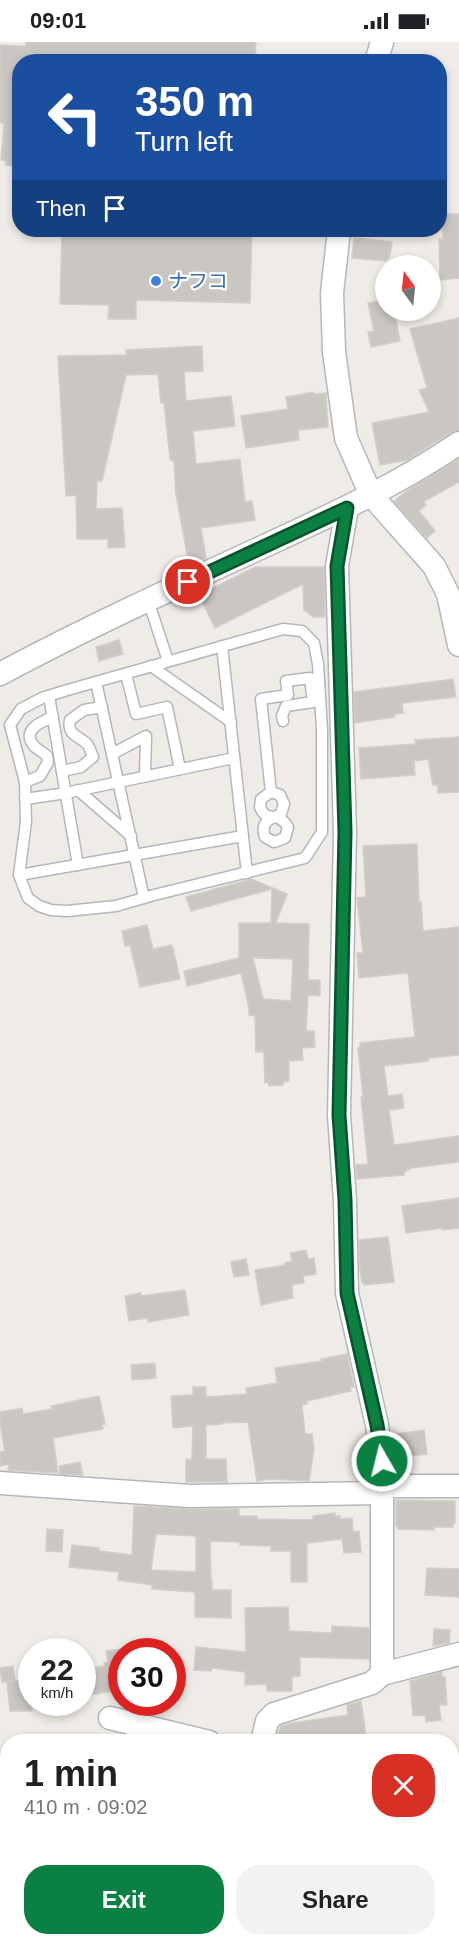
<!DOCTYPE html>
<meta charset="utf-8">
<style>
body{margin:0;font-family:Helvetica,"Noto Sans JP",sans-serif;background:#f2f2f2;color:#202124;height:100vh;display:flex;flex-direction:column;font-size:22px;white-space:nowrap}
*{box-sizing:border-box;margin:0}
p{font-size:20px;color:#757577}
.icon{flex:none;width:33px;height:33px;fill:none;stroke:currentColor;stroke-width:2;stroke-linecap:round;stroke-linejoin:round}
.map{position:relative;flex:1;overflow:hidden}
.details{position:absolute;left:0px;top:1692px;width:459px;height:212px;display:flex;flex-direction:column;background:#fff;border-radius:24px 24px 0 0;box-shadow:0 3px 9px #0003}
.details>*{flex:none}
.top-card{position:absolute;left:12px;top:12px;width:435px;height:183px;border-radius:24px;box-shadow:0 3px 9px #0003;background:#1a4fa0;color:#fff;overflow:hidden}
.needle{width:39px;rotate:345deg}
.buttons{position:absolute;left:375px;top:213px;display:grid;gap:12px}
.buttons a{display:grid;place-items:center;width:66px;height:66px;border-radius:50%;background:#fff;box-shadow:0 3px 9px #0003;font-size:30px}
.speed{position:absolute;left:18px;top:1596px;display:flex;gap:12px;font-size:30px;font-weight:700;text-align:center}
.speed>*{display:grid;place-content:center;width:78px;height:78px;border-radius:50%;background:#fff;box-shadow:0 3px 9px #0003;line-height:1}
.speed small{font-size:15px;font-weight:400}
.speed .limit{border:9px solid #d22;background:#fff;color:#111}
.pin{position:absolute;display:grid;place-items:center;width:51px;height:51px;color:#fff;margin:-26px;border:3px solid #fff;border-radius:50%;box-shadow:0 2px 6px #0007}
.me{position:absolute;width:66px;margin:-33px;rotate:352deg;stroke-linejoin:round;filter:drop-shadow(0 0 4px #0008)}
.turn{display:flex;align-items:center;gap:21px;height:126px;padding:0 24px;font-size:27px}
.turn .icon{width:78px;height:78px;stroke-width:2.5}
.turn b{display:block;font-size:42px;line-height:51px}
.then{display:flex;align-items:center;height:57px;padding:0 24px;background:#0003;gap:12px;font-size:22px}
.round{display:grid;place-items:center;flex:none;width:63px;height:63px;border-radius:24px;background:#f2f2f2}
.overview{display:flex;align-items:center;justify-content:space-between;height:102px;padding:0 24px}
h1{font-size:36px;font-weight:700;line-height:45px}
.button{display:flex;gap:12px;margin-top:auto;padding:12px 24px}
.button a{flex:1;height:69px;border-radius:24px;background:#0b8043;color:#fff;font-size:24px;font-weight:700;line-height:69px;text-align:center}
.button a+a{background:#f2f2f2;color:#202124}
.status{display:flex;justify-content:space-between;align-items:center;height:42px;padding:0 30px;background:#fff;direction:ltr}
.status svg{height:16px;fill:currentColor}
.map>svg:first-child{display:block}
.building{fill:#cac7c3;stroke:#d3cec6;stroke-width:1.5;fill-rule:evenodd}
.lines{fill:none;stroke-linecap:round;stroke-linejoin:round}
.lane-casing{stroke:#b4b7ba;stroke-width:13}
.street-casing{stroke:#b4b7ba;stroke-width:25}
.path{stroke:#a0c4a7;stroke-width:3;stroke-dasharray:6 3;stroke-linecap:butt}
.lane{stroke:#fff;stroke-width:10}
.street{stroke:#fff;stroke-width:22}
.route-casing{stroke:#07532c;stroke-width:15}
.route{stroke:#0b8043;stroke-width:10}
.shop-dot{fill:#3f7fe0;stroke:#fff;stroke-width:2}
.labels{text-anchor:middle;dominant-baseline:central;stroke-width:4.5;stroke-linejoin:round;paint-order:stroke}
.shop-label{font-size:20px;fill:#366cbe;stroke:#fff;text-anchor:start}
</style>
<div class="status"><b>09:01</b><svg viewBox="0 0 49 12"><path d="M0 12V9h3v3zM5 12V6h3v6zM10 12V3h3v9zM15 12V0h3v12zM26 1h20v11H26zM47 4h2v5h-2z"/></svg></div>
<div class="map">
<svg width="459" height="1903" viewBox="0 0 459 1903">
<rect width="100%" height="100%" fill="#efece7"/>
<g class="building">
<polygon points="26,0 256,0 255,20 20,20 20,125 5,123 6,119 1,118 4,82 0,80 0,3 22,4 26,4"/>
<polygon points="443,172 459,172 459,236 440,238 439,197 443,197"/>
<polygon points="62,188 252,188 250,261 136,258 136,277 108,277 109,263 60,262"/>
<polygon points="354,196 392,200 390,214 386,219 352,216"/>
<polygon points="386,258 386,268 394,268 400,299 371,305 368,290 374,289 368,261"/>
<polygon points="459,276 459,388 452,390 407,418 380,423 372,381 429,370 419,348 427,346 410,287"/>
<polygon points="202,304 203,329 184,330 186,359 231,354 235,384 193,389 196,422 240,417 245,460 252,459 255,478 201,486 206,516 189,523 176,452 174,420 170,417 164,361 161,361 158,332 126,333 102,439 97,439 96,467 122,466 125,505 108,506 108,497 77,497 76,453 66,454 58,314 127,313 126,308"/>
<polygon points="313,350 314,352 326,351 328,385 298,388 299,398 246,406 241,374 288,367 286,355"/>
<polygon points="459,417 459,440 423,460 426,463 419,469 435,489 427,496 394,459 408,448"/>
<polygon points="255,525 324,525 325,575 313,575 304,568 303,542 215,586 199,553"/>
<polygon points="119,598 123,612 99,619 96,605"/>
<polygon points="453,637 456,655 402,661 403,671 394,672 395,675 355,681 354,650"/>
<polygon points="459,695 459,750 438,751 438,743 433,743 428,717 414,719 415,733 361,737 359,706 416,702 415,698"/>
<polygon points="417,802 419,860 421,860 423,889 459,885 459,1013 428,1016 428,1019 384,1024 388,1054 402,1052 404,1066 389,1068 394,1103 459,1094 459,1120 411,1126 404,1130 404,1133 357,1137 356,1123 368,1122 361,1055 363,1055 358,1006 360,1006 360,1001 415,995 408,931 359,936 357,911 363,911 357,856 366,855 363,804"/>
<path d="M251,837L287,852L276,881L309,882L308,938H320V954L308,953L306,989H314L315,1005L302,1006L303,1018L289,1019V1039L283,1040V1043L269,1044L268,1040L265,1041L264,1010H256L255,974L249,973V966L241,931L187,944L184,929L239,916V881H271L272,847L191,869L186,855ZM253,916L293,917L291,959L263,957Z"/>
<polygon points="147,883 153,907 171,903 173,906 180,937 140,945 130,903 125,904 122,889"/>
<polygon points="459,1156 459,1186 442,1188 442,1186 406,1191 402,1164"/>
<polygon points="388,1195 394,1240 364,1243 364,1240 362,1241 360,1227 359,1198"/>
<polygon points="306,1208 308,1217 314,1216 316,1232 303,1234 304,1241 292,1243 293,1256 261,1263 255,1228 285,1223 285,1221 292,1219 290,1211"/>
<polygon points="246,1217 249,1233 234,1235 231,1220"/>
<polygon points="185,1248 189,1273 148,1280 148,1276 129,1279 125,1254 141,1251 141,1254"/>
<polygon points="347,1312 354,1345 350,1345 351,1349 307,1359 307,1362 302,1363 305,1392 312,1392 314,1407 309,1439 268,1437 257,1439 248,1380 222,1381 222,1382 206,1383 206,1417 226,1417 227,1440 186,1440 186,1417 192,1417 193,1384 173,1386 171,1354 193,1353 193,1345 206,1345 206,1355 247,1352 246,1346 277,1341 275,1326 322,1319 321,1317"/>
<polygon points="155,1321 156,1336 132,1338 131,1323"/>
<polygon points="99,1354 105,1382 102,1382 103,1387 53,1396 58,1431 8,1428 9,1422 0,1424 0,1410 5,1409 0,1382 0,1370 22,1366 23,1372 52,1367 51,1364"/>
<polygon points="424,1388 427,1412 400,1415 396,1392"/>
<polygon points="80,1420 83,1433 60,1432 59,1424"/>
<polygon points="396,1458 455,1459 455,1481 453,1481 453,1485 434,1485 434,1488 398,1487 398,1484 396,1484"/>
<path d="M134,1464L189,1467H239V1474H257V1477L313,1478V1474L335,1471V1474H340V1477L352,1476L353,1490L359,1489L361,1510L344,1511L342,1497L307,1501V1540H291V1509H271V1504L240,1503V1500L210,1499L211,1538H212V1548H231V1576L195,1575V1550L152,1547V1543L118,1538L119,1530L69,1525L72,1503L99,1506V1509L132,1513ZM156,1492L196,1494V1530L151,1528Z"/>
<polygon points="47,1487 63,1488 62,1510 46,1509"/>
<polygon points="427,1526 459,1527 459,1555 425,1553"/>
<polygon points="288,1565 289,1589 332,1591 332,1584 369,1586 369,1617 300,1615 300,1634 292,1635 292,1649 267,1649 266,1642 245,1643 245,1630 212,1626 211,1629 194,1628 196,1605 246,1610 245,1566"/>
<polygon points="434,1587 450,1588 449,1601 433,1604"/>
<polygon points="120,1607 122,1653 113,1653 113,1649 82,1654 82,1628 104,1624 104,1621 108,1620 106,1609"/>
<polygon points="13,1624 15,1638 11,1639 32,1638 32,1669 10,1669 7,1640 2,1640 0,1626"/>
<polygon points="442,1630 442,1635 445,1635 447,1663 439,1663 441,1678 426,1680 425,1673 413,1674 410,1639"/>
<polygon points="361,1659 366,1694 363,1694 364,1700 279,1700 278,1691 281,1684 292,1681 348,1673 347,1663"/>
<polygon points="132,1660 151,1660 150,1672 131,1667"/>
</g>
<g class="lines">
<g class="lane-casing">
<g id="lane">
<polyline points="148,558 168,619"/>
<polygon points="283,587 302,589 314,601 318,622 322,688 322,790 305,816 154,853 116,864 67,869 51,868 39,864 28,856 19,833 26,780 25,740 10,683 21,667 42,656 64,649"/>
<polyline points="222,604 247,831"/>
<polyline points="151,624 231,680"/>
<polyline points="126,632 136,672 167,665 180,727"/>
<polyline points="96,640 144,856"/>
<polyline points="49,654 78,823"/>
<polyline points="112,712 146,694 145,733"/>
<path d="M62,729L81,725L93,715C91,711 90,704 86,701C77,693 67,693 70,678L84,668L102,665"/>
<path d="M25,740L40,734L48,720L47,714C44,711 39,708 35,705C20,689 40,680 53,675"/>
<polyline points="78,748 131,794"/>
<path d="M271,750L280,753L284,762L281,772C269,777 260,780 265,795L274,800L285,796L288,785C277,767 267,783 260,765L261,757L271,750L261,657L288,653L286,639L310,636L313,660L286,664L282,674L283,679"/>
<polyline points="25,757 66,751 234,716"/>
<polyline points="19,833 243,794"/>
</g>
</g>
<g class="street-casing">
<g id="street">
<polyline points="376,20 382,0"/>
<polyline points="339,188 332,251 334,310 346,396 371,453 434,524 448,552 459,603"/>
<polyline points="347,466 337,524 345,790 339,1073 345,1159 347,1251 377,1383 382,1419 382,1632 459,1612"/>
<path d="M0,632C84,587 171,547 258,507C327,475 396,444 459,401"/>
<polyline points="0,1441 190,1454 381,1451"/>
<polyline points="382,1444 459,1444"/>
<polyline points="110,1676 209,1700"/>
<polyline points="262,1700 267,1679 274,1672 372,1641 382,1632"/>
</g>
</g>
<polyline class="path" points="356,1896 356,1903"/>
<use href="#lane" class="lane"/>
<use href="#street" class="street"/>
</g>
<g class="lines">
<g class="route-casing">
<polyline id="route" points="188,540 347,466 337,524 345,790 339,1073 345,1158 347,1251 377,1383 382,1419"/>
</g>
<use href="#route" class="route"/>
</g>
<circle class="shop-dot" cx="156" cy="239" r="6"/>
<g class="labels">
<g class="shop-label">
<text x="168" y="239">ナフコ</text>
</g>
</g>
</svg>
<div class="buttons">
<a><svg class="needle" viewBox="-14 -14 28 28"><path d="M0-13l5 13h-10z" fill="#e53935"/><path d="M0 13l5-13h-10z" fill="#757577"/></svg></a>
</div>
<div class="speed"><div>22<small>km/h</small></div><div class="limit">30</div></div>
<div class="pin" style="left:188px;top:540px;background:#d93025"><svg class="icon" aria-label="arrive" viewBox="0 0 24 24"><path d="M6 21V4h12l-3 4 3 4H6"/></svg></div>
<svg class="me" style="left:382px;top:1419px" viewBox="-20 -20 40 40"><circle r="17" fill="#0b8043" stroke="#fff" stroke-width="3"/><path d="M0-11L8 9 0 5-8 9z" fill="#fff"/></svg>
<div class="top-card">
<div class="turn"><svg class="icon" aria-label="left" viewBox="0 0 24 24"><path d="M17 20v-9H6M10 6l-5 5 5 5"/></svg><div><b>350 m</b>Turn left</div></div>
<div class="then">Then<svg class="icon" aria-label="arrive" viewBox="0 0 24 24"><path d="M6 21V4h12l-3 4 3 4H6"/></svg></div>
</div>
<section class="details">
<div class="overview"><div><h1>1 min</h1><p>410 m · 09:02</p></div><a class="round" style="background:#d93025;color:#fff"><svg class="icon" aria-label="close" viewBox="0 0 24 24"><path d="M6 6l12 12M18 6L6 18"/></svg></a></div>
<div class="button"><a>Exit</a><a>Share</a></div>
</section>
</div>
